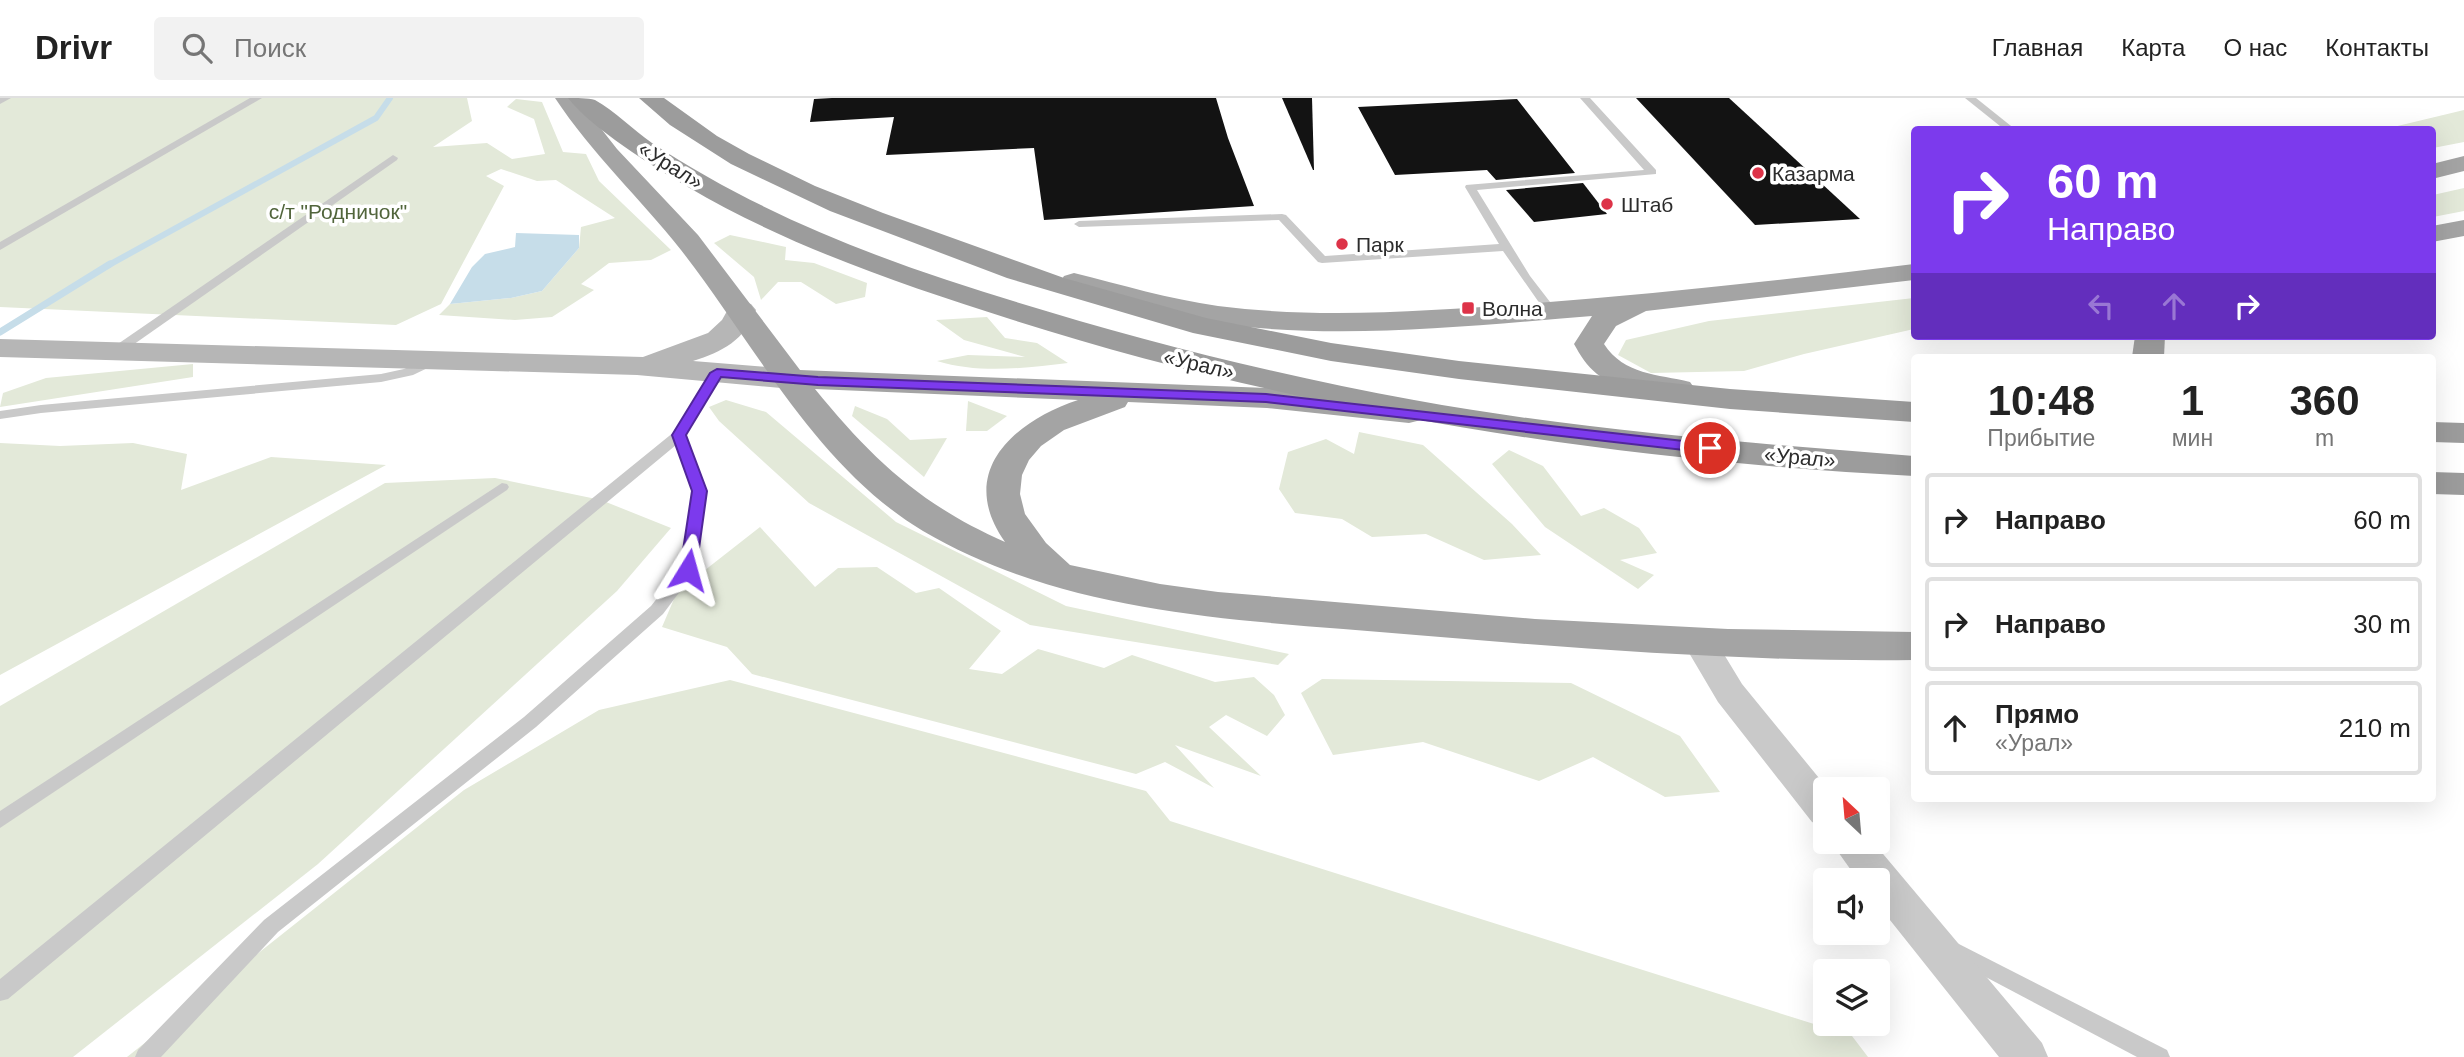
<!DOCTYPE html>
<html lang="ru">
<meta charset="utf-8">
<style>
body{margin:0;font-family:Arial,sans-serif;background:#f2f2f2;color:#222;height:100vh;display:flex;flex-direction:column;font-size:26px;white-space:nowrap}
*{box-sizing:border-box;margin:0}
p{font-size:23px;color:#767676}
.icon{flex:none;width:38px;height:38px;fill:none;stroke:currentColor;stroke-width:2;stroke-linecap:round;stroke-linejoin:round}
.map{position:relative;flex:1;overflow:hidden}
.side{position:absolute;left:1911px;top:256px;width:525px;height:448px;display:flex;flex-direction:column;background:#fff;border-radius:7px;box-shadow:0 7px 28px #0002}
.side>*{flex:none}
.top-card{position:absolute;left:1911px;top:28px;width:525px;height:214px;border-radius:7px;box-shadow:0 7px 28px #0002;background:#7c3aed;color:#fff;overflow:hidden}
.needle{width:46px;rotate:334deg}
.controls{position:absolute;left:1813px;top:679px;display:grid;gap:14px}
.controls a{display:grid;place-items:center;width:77px;height:77px;border-radius:7px;background:#fff;box-shadow:0 7px 28px #0002;font-size:35px}
.pin{position:absolute;display:grid;place-items:center;width:60px;height:60px;color:#fff;margin:-30px;border:4px solid #fff;border-radius:50%;box-shadow:0 2px 7px #0007}
.me{position:absolute;width:77px;margin:-38px;rotate:8deg;stroke-linejoin:round;filter:drop-shadow(0 0 5px #0008)}
.turn{display:flex;align-items:center;gap:24px;height:147px;padding:0 21px;font-size:32px}
.turn .icon{width:91px;height:91px;stroke-width:2.5}
.turn b{display:block;font-size:49px;line-height:60px}
.lanes{display:flex;align-items:center;height:66px;padding:0 21px;background:#0003;justify-content:center;gap:35px;direction:ltr}
.lanes .off{opacity:.35}
.eta{display:flex;justify-content:space-evenly;align-items:center;height:119px;text-align:center}
.eta b{font-size:42px;font-weight:700;line-height:49px}
ul{padding:0;list-style:none}
li{display:flex;align-items:center;gap:21px;height:94px;margin:0 14px 10px;padding:0 7px;border:4px solid #e0e0e0;border-radius:7px}
li div{flex:1}
li b{display:block;font-size:26px}
li em{font-style:normal}
header{display:flex;align-items:center;gap:42px;box-sizing:border-box;height:98px;padding:0 35px;background:#fff;border-bottom:2px solid #e0e0e0}
header strong{font-size:33px}
nav{display:flex;gap:38px;margin-inline-start:auto;font-size:24px}
.search{width:490px;height:63px;background:#f2f2f2;display:flex;align-items:center;gap:18px;box-sizing:border-box;padding:0 24px;border-radius:7px;color:#767676;font-size:26px}
.map>svg:first-child{display:block}
.green{fill:#e3e9d9}
.water{fill:#c6dde9}
.lines{fill:none;stroke-linecap:round;stroke-linejoin:round}
.stream-far1{stroke:#c6dde9;stroke-width:6}
.stream{stroke:#c6dde9;stroke-width:7}
.building{fill:#131313}
.service{fill:#c9c9c9;fill-rule:evenodd}
.minor{fill:#c9c9c9;fill-rule:evenodd}
.secondary{fill:#b6b6b6;fill-rule:evenodd}
.primary{fill:#a4a4a4;fill-rule:evenodd}
.trunk{fill:#9c9c9c;fill-rule:evenodd}
.route{fill:#7c3aed;stroke:#51269a;stroke-width:2}
.poi-dot{fill:#dd3348;stroke:#fff;stroke-width:2.5}
.labels{text-anchor:middle;dominant-baseline:central;stroke-width:7;stroke-linejoin:round;paint-order:stroke}
.far-street-label{font-size:21px;fill:#2c2c2c;stroke:#fff}
.far-poi-label{font-size:21px;fill:#2c2c2c;stroke:#fff;text-anchor:start}
.far-park-label{font-size:21px;fill:#51653b;stroke:#fff}
</style>
<header>
<strong>Drivr</strong>
<div class="search"><svg class="icon" aria-label="search" viewBox="0 0 24 24"><circle cx="10" cy="10" r="6"/><path d="M15 15l6 6"/></svg>Поиск</div>
<nav><a>Главная</a><a>Карта</a><a>О нас</a><a>Контакты</a></nav>
</header>
<div class="map">
<svg width="2464" height="959" viewBox="0 0 2464 959">
<rect width="100%" height="100%" fill="#fff"/>
<g class="green">
<polygon points="0,0 467,0 472,23 433,49 487,45 512,61 545,56 534,21 507,9 516,1 542,4 563,54 586,56 599,83 671,152 651,162 609,165 581,186 594,192 552,219 515,222 439,217 450,206 511,200 542,193 579,150 581,129 615,120 556,82 537,83 501,71 486,78 504,88 441,206 396,227 0,209"/>
<polygon points="2464,12 2464,44 2433,50 2432,32 2385,31"/>
<polygon points="2464,90 2464,113 2433,119 2433,97"/>
<polygon points="730,137 786,149 785,162 814,165 867,185 865,199 836,206 801,184 778,184 761,202 754,179 714,145"/>
<polygon points="1914,200 1914,231 1804,256 1744,273 1651,275 1618,257 1626,242 1709,223"/>
<path d="M987,219L1005,240L1037,245L1068,265C1025,270 979,276 937,263L968,257L1025,259L964,242L936,222Z"/>
<polygon points="193,266 193,279 0,309 3,295 46,280"/>
<polygon points="726,302 766,314 896,424 1066,508 1289,556 1278,567 1030,527 809,405 719,323 709,309"/>
<polygon points="968,303 1007,318 987,333 966,333"/>
<polygon points="855,308 887,321 910,342 947,340 924,379 852,318"/>
<polygon points="1359,334 1423,347 1512,426 1541,457 1484,462 1426,436 1372,439 1342,421 1295,415 1279,391 1288,354 1326,341 1354,356"/>
<polygon points="0,345 60,348 133,345 187,356 181,392 271,359 386,367 0,577"/>
<polygon points="1509,352 1543,368 1581,418 1604,410 1639,430 1657,455 1620,462 1654,477 1638,491 1545,429 1492,366"/>
<polygon points="495,380 601,402 671,430 617,493 318,766 73,959 0,959 0,608 385,385"/>
<polygon points="760,429 815,489 838,470 877,469 916,495 939,490 1001,533 969,571 1002,576 1038,551 1104,570 1132,557 1215,584 1254,579 1274,597 1285,617 1267,638 1226,617 1209,629 1261,678 1175,647 1214,690 1165,664 1136,676 752,576 727,549 662,529 677,494"/>
<polygon points="1322,581 1571,585 1680,638 1720,694 1665,699 1593,659 1539,683 1423,644 1333,657 1301,595"/>
<polygon points="730,582 1146,693 1170,723 1852,938 1868,959 127,959 464,692 599,612"/>
</g>
<polygon class="water" points="516,135 579,137 579,150 542,193 511,200 450,206 472,169 485,156 515,149"/>
<g class="lines">
<polyline class="stream-far1" points="107,168 376,20 390,0"/>
<polyline class="stream" points="0,234 110,166"/>
</g>
<g class="building">
<polygon points="832,0 1216,0 1228,40 1254,108 1044,122 1034,50 886,57 894,19 810,24 814,1"/>
<polygon points="1282,0 1312,0 1314,72 1313,72"/>
<polygon points="1636,0 1729,0 1860,121 1755,127"/>
<polygon points="1517,1 1575,75 1496,82 1487,72 1395,77 1358,9"/>
<polygon points="1583,85 1607,116 1534,124 1506,92"/>
</g>
<g class="lines">
<g class="service">
<polygon points="0,0 11,0 0,6"/>
<polygon points="250,0 262,0 0,152 0,144"/>
<polygon points="1580,0 1590,0 1656,72 1656,76 1477,92 1530,178 1557,213 1555,216 1547,216 1503,153 1322,165 1318,164 1279,122 1079,129 1074,126 1079,123 1282,116 1286,117 1325,158 1499,146 1465,89 1466,87 1644,72"/>
<polygon points="1965,0 1976,0 2016,32 2005,32"/>
<polygon points="393,57 398,60 397,62 120,256 112,256 112,250"/>
<polygon points="433,258 438,259 438,265 413,277 381,284 41,315 0,321 0,313 41,307 381,276 404,271"/>
<polygon points="717,271 723,275 686,337 706,393 696,472 663,516 536,629 278,834 161,959 135,959 138,952 264,822 524,619 651,508 680,471 692,393 676,347 8,901 0,903 0,881 674,334 711,275"/>
<polygon points="502,385 507,386 509,389 507,392 0,730 0,713"/>
<polygon points="1953,843 2167,952 2170,959 2137,959 1946,858 1943,852 1946,846"/>
</g>
<g class="minor">
<polygon points="1699,532 1711,535 1742,586 1828,691 1825,691 1825,729 1812,724 1718,604 1682,543 1687,535"/>
<polygon points="1831,744 1873,744 2042,945 2048,959 1999,959 1878,807 1878,782 1858,782"/>
</g>
<path class="secondary" d="M741,203L751,206L756,212C745,242 722,254 693,263L792,271L803,274L808,281L803,288L792,291L637,277L0,259V241L643,259L708,235L722,222L731,206Z"/>
<g class="primary">
<path d="M555,0H577L617,51L698,137L800,272L1267,290L1409,305L1421,308L1425,315L1421,322L1409,325L1267,310L1128,304L1125,309L1064,332L1041,348L1029,362L1022,377L1020,396L1025,416L1046,445L1070,467L1160,486L1218,494L1535,521L1728,531L1914,534V562C1748,564 1582,551 1416,537C1249,522 1072,520 923,433C816,369 756,248 681,152C640,100 592,56 555,0ZM815,291L1078,302C1012,324 956,375 1005,444C921,407 872,361 815,291Z"/>
<polygon points="2464,58 2464,73 2432,81 2432,66"/>
<polygon points="2464,122 2464,138 2432,144 2432,128"/>
<path d="M1914,166V182L1646,213L1616,228L1604,246C1624,277 1658,276 1690,284L1695,291L1690,298C1664,304 1619,293 1597,276C1587,268 1580,257 1574,246L1592,218C1469,228 1342,242 1220,226C1167,219 1115,203 1064,190L1060,184L1064,178L1074,175C1122,187 1169,201 1218,208C1319,221 1424,213 1525,206C1655,196 1785,182 1914,166Z"/>
<polygon points="2135,238 2165,238 2164,259 2132,259"/>
</g>
<g class="trunk">
<path d="M568,0C576,0 588,0 595,2C615,13 633,32 652,45C743,105 844,148 947,182C1100,232 1255,273 1414,302C1579,332 1747,345 1914,358V378C1608,362 1303,314 1010,221C900,186 788,148 688,89C654,69 591,30 568,0Z"/>
<polygon points="639,0 664,0 717,38 749,56 815,88 883,115 1064,180 1206,220 1331,245 1459,263 1730,291 1914,304 1914,324 1730,311 1459,281 1331,263 1193,235 1007,180 830,113 731,66 670,27"/>
<polygon points="2432,324 2464,325 2464,345 2432,344"/>
<polygon points="2432,374 2464,375 2464,397 2432,396"/>
</g>
</g>
<polygon class="route" points="717,271 818,279 1266,296 1710,346 1717,350 1710,355 1266,304 818,287 721,279 686,337 707,393 696,472 688,477 680,472 692,393 672,337 710,275"/>
<g class="poi-dot">
<circle cx="1758" cy="75" r="7"/>
<circle cx="1607" cy="106" r="7"/>
<circle cx="1342" cy="146" r="7"/>
<rect x="1461" y="203" width="14" height="14" rx="3.5"/>
</g>
<g class="labels">
<g class="far-street-label">
<text transform="translate(671 67) rotate(32)">«Урал»</text>
<text transform="translate(1199 266) rotate(13)">«Урал»</text>
<text transform="translate(1800 359) rotate(5)">«Урал»</text>
</g>
<g class="far-poi-label">
<text x="1772" y="75">Казарма</text>
<text x="1621" y="106">Штаб</text>
<text x="1356" y="146">Парк</text>
<text x="1482" y="210">Волна</text>
</g>
<g class="far-park-label">
<text x="338" y="113">с/т "Родничок"</text>
</g>
</g>
</svg>
<div class="controls">
<a><svg class="needle" viewBox="-14 -14 28 28"><path d="M0-13l5 13h-10z" fill="#e53935"/><path d="M0 13l5-13h-10z" fill="#767676"/></svg></a>
<a><svg class="icon" aria-label="sound" viewBox="0 0 24 24"><path d="M4 9h4l5-4v14l-5-4H4zM17 9q2 3 0 6"/></svg></a>
<a><svg class="icon" aria-label="layers" viewBox="0 0 24 24"><path d="M12 4l9 5-9 5-9-5zM3 14l9 5 9-5"/></svg></a>
</div>
<div class="pin" style="left:1710px;top:350px;background:#d93025"><svg class="icon" aria-label="arrive" viewBox="0 0 24 24"><path d="M6 21V4h12l-3 4 3 4H6"/></svg></div>
<svg class="me" style="left:688px;top:472px" viewBox="-20 -20 40 40"><path d="M0-17L14 15 0 8-14 15z" fill="#7c3aed" stroke="#fff" stroke-width="4"/></svg>
<div class="top-card">
<div class="turn"><svg class="icon" aria-label="right" viewBox="0 0 24 24"><path d="M7 20v-9h11M14 6l5 5-5 5"/></svg><div><b>60 m</b>Направо</div></div>
<div class="lanes"><svg class="icon off" aria-label="left" viewBox="0 0 24 24"><path d="M17 20v-9H6M10 6l-5 5 5 5"/></svg><svg class="icon off" aria-label="ahead" viewBox="0 0 24 24"><path d="M12 20V5M6 11l6-6 6 6"/></svg><svg class="icon" aria-label="right" viewBox="0 0 24 24"><path d="M7 20v-9h11M14 6l5 5-5 5"/></svg></div>
</div>
<section class="side">
<div class="eta">
<div><b>10:48</b><p>Прибытие</p></div>
<div><b>1</b><p>мин</p></div>
<div><b>360</b><p>m</p></div>
</div>
<ul>
<li><svg class="icon" aria-label="right" viewBox="0 0 24 24"><path d="M7 20v-9h11M14 6l5 5-5 5"/></svg><div><b>Направо</b></div><em>60 m</em></li>
<li><svg class="icon" aria-label="right" viewBox="0 0 24 24"><path d="M7 20v-9h11M14 6l5 5-5 5"/></svg><div><b>Направо</b></div><em>30 m</em></li>
<li><svg class="icon" aria-label="ahead" viewBox="0 0 24 24"><path d="M12 20V5M6 11l6-6 6 6"/></svg><div><b>Прямо</b><p>«Урал»</p></div><em>210 m</em></li>
</ul>
</section>
</div>
